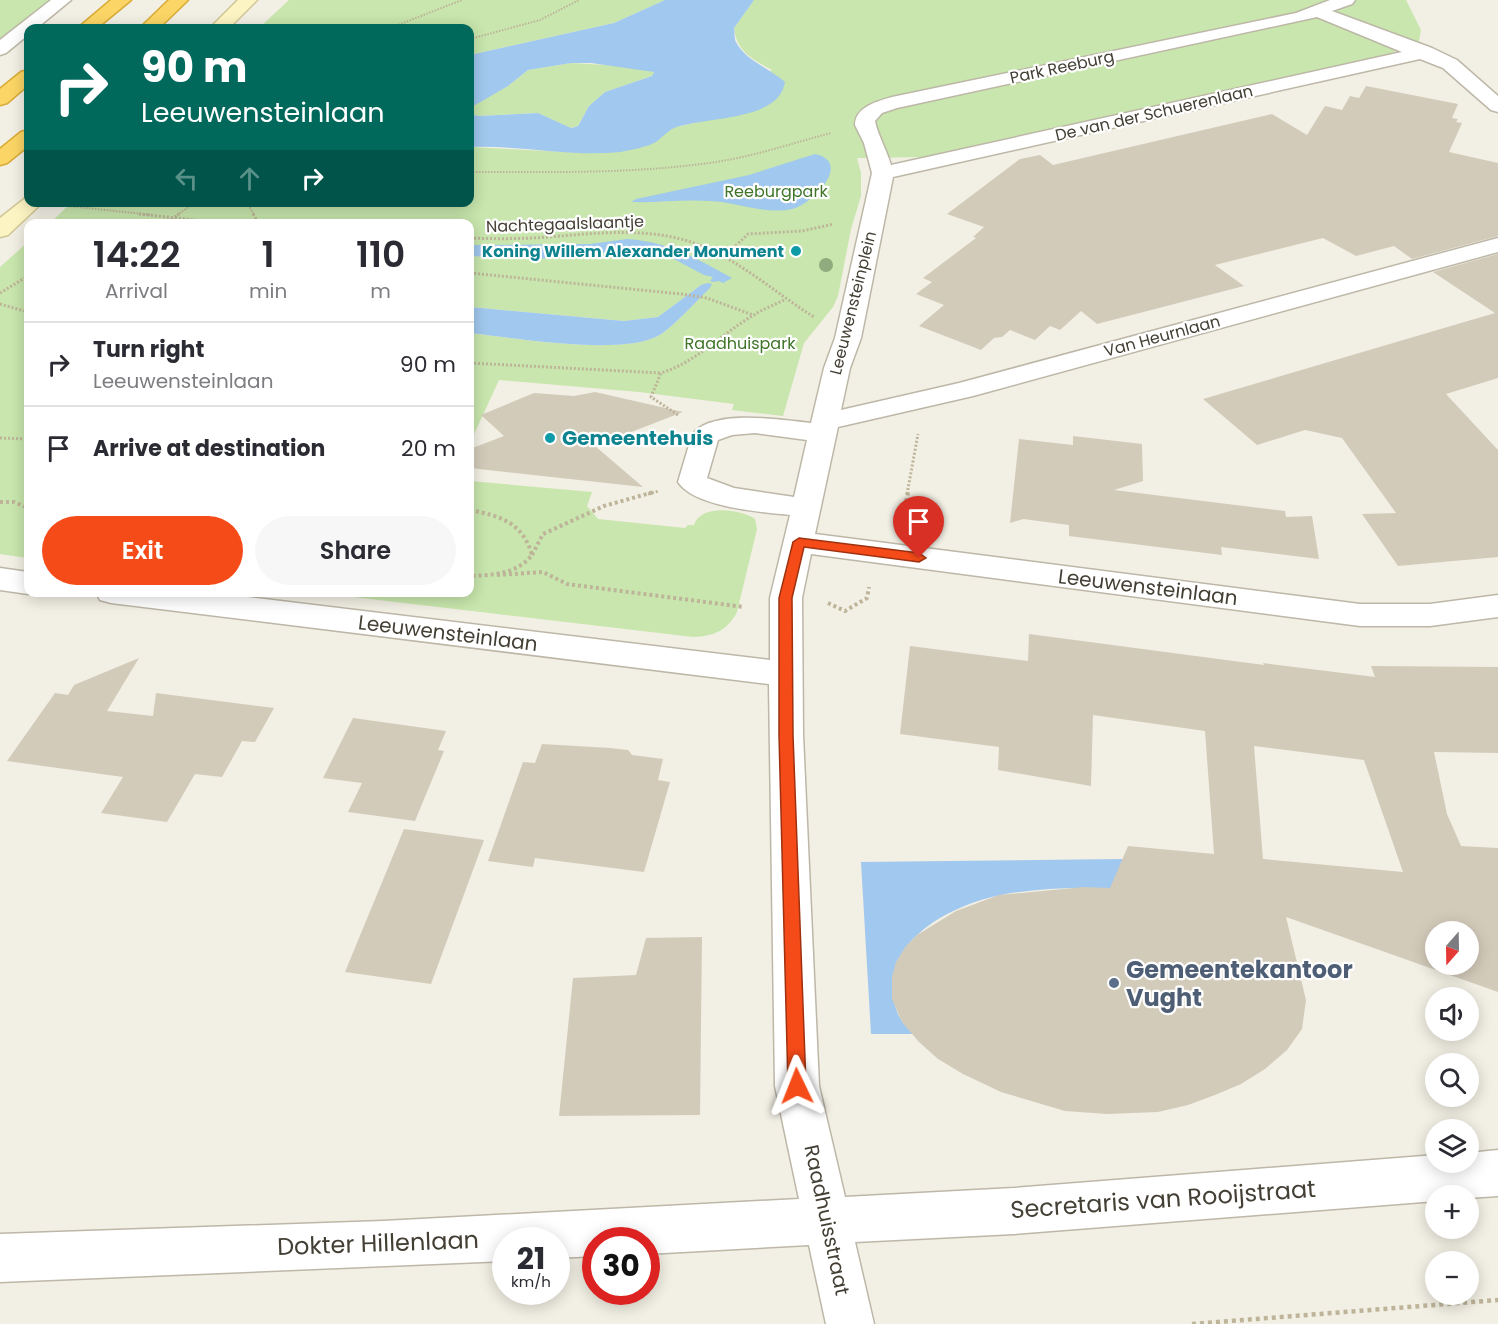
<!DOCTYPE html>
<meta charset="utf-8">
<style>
body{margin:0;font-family:Poppins,sans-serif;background:#f7f7f7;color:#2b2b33;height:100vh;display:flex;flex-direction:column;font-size:22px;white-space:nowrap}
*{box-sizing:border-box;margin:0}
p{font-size:20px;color:#7c7c81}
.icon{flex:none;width:33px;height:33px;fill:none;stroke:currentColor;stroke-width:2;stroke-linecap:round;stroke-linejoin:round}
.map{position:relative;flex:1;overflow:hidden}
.details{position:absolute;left:24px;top:219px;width:450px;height:378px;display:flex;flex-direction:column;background:#fff;border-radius:12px;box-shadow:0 3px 15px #0003}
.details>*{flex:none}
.banner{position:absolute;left:24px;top:24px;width:450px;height:183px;border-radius:12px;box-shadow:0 3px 15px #0003;background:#00695c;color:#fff;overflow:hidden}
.needle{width:39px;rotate:200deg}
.controls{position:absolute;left:1425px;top:921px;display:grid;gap:12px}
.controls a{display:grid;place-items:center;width:54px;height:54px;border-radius:50%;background:#fff;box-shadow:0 3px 15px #0003;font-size:30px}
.speed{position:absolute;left:492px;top:1227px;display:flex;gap:12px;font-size:30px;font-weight:700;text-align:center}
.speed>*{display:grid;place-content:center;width:78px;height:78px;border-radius:50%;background:#fff;box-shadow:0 3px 15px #0003;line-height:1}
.speed small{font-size:15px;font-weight:400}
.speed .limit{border:9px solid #d22;background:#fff;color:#111}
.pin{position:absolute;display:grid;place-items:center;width:51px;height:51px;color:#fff;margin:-62px -26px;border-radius:50% 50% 50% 0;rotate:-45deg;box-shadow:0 0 6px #0007}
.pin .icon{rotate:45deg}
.me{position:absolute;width:66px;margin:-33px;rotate:358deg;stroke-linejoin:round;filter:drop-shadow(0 0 4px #0008)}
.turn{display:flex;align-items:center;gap:21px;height:126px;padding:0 18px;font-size:27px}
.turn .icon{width:78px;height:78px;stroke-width:2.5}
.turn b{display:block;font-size:42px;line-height:51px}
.lanes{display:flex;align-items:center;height:57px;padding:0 18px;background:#0003;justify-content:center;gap:30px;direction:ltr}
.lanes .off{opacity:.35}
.eta{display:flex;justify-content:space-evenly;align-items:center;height:102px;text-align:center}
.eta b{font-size:36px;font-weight:600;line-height:42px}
.button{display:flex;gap:12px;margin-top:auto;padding:12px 18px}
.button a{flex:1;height:69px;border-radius:36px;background:#f54b18;color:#fff;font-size:24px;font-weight:600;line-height:69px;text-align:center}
.button a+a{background:#f7f7f7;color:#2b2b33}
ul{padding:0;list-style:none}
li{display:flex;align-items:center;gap:18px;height:84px;padding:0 18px;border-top:2px solid #e1e1e2}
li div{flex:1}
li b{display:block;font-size:22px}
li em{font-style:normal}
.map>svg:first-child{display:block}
.green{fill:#c8e6ad}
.water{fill:#a1c8ee}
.building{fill:#d3cbba;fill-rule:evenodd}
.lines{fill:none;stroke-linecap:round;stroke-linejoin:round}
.street-casing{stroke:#bdb7a7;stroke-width:3}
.secondary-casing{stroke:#d1c695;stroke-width:3}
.highway-casing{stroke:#daab36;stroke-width:3}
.path-far3{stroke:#beb499;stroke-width:2;stroke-dasharray:1.5 1.5;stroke-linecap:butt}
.path-far2{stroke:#beb499;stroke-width:3;stroke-dasharray:2 2;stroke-linecap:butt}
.path-far1{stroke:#beb499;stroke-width:4;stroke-dasharray:3 3;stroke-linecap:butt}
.path{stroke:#beb499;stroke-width:4.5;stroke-dasharray:4 4;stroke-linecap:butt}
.street{fill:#fff;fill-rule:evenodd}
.secondary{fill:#fdf4c3;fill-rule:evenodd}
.highway{fill:#fbd666;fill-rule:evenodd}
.tree{fill:#90ab7d}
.route{fill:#f54b18;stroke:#9f3110;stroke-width:1.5}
.culture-dot{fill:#0f9aa8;stroke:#fff;stroke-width:2}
.service-dot{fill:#5c6f8a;stroke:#fff;stroke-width:2}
.labels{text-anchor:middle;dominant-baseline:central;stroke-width:4.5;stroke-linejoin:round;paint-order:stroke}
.far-street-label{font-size:16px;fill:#443f34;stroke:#fff}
.far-park-label{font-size:16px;fill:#3f7429;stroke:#fff}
.far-culture-label{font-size:16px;font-weight:bold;fill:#0d838f;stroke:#fff;text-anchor:end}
.culture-label{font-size:20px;font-weight:bold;fill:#0d838f;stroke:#fff;text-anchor:start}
.street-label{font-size:20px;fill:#443f34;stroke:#fff}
.near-service-label{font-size:24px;font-weight:bold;fill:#4e5e75;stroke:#fff;text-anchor:start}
.near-street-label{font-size:24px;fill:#443f34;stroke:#fff}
</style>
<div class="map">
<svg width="1498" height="1324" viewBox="0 0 1498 1324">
<rect width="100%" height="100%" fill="#f2efe4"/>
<g class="green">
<polygon points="0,0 54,0 0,43"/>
<polygon points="289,0 665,0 614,23 470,55 470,28 259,28"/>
<path d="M754,0H1406L1421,30L1419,41L1385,56L927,157L857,158L861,173V196L851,229L838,296L833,307L804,343L783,416L732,410L734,404L639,392L499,380L470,443V333C515,338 620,356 658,336C675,326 695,302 709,288L701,285L658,317L624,321L470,307V224H49L72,202H470V147L586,153L622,151L655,142L672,128L698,122L772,70C752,59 737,52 734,28Z"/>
<polygon points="571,63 624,66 655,72 652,76 605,92 589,106 578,126 570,128 538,113 478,116 470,114 470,108 473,105 508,86 528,70"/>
<polygon points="28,242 28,558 0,554 0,267"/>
<path d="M470,481L592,492L587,506L598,519L685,528L688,525H694C701,504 740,509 755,519L757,529L737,612C727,631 714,636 693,637L319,593L470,592Z"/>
</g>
<g class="water">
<path d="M665,0H754L734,28C735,32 734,39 736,42C745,60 770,69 785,82C779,122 705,116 674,128C667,131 662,138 656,142C647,147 631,150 620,152C570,157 520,145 470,147V114L478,116L538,113L571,128L578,126L589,106L605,92L652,76L654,72L591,63H571L528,70L508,86L470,108V55L614,23Z"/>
<path d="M815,154C853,162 813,204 792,209C764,215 737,202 710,201C683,199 657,203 631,202L636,199L749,175Z"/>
<path d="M627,239C670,242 695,258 732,278L723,283L719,281L713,282L710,281L713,277L704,275L657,250L638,249L539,259L470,256V245L590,244Z"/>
<path d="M708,283L712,284L710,288C695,302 675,326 658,336C620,356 515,338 470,333V307L624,321L658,317L701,285Z"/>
<path d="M1123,859L1124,889C1083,887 1041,887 1001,895C945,906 869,949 899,1016C902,1022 909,1029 913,1034H871L861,862Z"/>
</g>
<g class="building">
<polygon points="1366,86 1458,104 1452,118 1458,119 1456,122 1462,123 1449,152 1498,163 1498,236 1412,259 1394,246 1356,256 1323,238 1215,265 1244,286 1097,324 1081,311 1060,330 1050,326 1035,340 1010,330 1002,337 994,338 981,350 919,326 944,305 916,294 932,282 923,278 976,238 973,237 984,227 947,214 1020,159 1040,155 1053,165 1272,114 1307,135 1325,106 1342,110 1350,96 1359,98"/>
<polygon points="1498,254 1498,378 1446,394 1498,450 1498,557 1398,566 1362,514 1396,513 1342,438 1305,430 1257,445 1203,399 1495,313 1433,272"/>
<polygon points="595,392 683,412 595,446 643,487 470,468 470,449 504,436 481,415 534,393 574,396"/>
<polygon points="1073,436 1142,444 1143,481 1114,490 1285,511 1286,517 1312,516 1319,559 1221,547 1222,555 1069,536 1069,525 1023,519 1010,523 1019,439 1073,445"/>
<path d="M1029,634L1264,665L1263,663L1375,677L1371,666L1498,667V753L1434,752L1447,814L1461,846L1498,848V992L1286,917L1306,1000L1302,1029L1287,1050L1265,1069L1241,1084L1215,1095L1188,1105L1158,1112L1107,1114L1065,1111L1001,1092L963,1074L938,1059L919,1042L902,1022L892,999V977L896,962L906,946L917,935L956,911L999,895L1084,887L1110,888L1128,846L1214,854L1205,731L1093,715L1091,786L998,770L999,747L900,734L910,646L1028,661ZM1254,746L1364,760L1403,872L1263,859ZM1436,932H1468V964H1436Z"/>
<polygon points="139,658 107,711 153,716 156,693 274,708 255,742 242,741 222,777 195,774 167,822 101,813 123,777 7,761 55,693 68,695 74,685"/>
<polygon points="353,718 446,731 438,750 444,751 415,821 348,812 362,783 323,778"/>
<polygon points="542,744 610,748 628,750 632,755 663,759 658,780 670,782 644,872 535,858 533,867 488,861 523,762 535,763"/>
<polygon points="404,829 484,840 431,984 345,972"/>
<polygon points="702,937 700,1115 559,1116 573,978 636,975 646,938"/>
</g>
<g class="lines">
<g class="street-casing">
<g id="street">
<polygon points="51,0 71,0 37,28 28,28 28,35 6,53 0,55 0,40"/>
<path d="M1330,0H1355L1352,4L1332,11L1432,48L1457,60L1498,96V112L1491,110L1443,68L1420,59L893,177L861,338L850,368L841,410L959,383L1498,238V252L973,396L838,427L815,534L1360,604H1430L1498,595V617L1430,626H1360L811,554L802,598L803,735L819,1086L845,1197L1014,1188L1436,1155V1162H1468V1153L1498,1150V1196L1468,1198V1196H1436V1201L1014,1234L855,1242L874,1324H826L809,1245L646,1254V1240H596V1256L556,1258V1240H506V1261L0,1282V1234L383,1221L799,1199L775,1086L769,684L111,603L100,600L96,592H206L770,660V598L790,515C761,512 694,507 678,482L692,435C711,408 783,420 811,423L824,368L835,338L872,173L864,143L855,125C855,107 878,101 892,97L1296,13ZM1317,17L1402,52L891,165C887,151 877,133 875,121L882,113L897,108ZM755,433L807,440L794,497L734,488L707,478L718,440L732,435Z"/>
<polygon points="0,568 28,572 28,592 32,592 28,594 0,590"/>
</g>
</g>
<g class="secondary-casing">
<g id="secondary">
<polygon points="238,0 257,0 229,28 210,28"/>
<polygon points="28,196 28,202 43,202 8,235 0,237 0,218"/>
</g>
</g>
<g class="highway-casing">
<g id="highway">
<polygon points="111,0 131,0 97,28 78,28"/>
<polygon points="169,0 188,0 159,28 140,28"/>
<polygon points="28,70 28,85 7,103 0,105 0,89 21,72"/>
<polygon points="28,130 28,146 7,163 0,165 0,149 21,132"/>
</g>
</g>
<g class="path-far3">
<polyline points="390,28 462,0"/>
<polyline points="470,39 540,20 579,0"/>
<path d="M470,172C552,172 635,174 716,162C755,156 793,143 831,133"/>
<polyline points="247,202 254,215"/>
<polyline points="68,206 153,215"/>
<polyline points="177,215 196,202"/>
</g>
<g class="path-far2">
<polyline points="139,214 231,224"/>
<polyline points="253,214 259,224"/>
<polyline points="165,224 179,214"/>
<path d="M470,238C496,239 522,239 548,237C599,233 653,226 702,246C743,263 777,294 814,317"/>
<polyline points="724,257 748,234 802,231 834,224"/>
<polyline points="470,273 681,294 707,298 753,315"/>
<polyline points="0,293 28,276"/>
<polyline points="0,304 28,312"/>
<polyline points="470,363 661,373"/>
<path d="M678,415L651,397L661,373C697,362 722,333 754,315C763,309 774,305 784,300"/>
<polyline points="0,438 28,439"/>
<polyline points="648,494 659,491"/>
<polyline points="907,494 918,434"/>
</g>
<g class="path-far1">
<polyline points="0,502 14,502 28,508"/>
<path d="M470,510C501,516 523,523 532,555C517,574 493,575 470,576"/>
<polyline points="903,519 908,492"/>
<polyline points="532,555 543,534 604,506 654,492"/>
<polyline points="497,575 543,572 567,584 744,607"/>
<polyline points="828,603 845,611 867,598 869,587"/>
</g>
<polyline class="path" points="1192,1324 1498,1300"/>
<use href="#street" class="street"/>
<use href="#secondary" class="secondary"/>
<use href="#highway" class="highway"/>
</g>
<circle class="tree" cx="826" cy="265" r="7"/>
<polygon class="route" points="799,538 919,553 926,558 919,562 804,547 792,598 793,735 806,1086 804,1092 797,1095 791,1092 788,1086 779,735 779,598 793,542"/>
<g class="culture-dot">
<circle cx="796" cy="251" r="6"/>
<circle cx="550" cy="438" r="6"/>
</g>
<circle class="service-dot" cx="1114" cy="983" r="6"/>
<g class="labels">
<g class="far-street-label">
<text transform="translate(1062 67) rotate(-12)">Park Reeburg</text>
<text transform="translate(1154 113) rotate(-13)">De van der Schuerenlaan</text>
<text transform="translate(565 224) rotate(-2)">Nachtegaalslaantje</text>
<text transform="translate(853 303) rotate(-76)">Leeuwensteinplein</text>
<text transform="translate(1162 336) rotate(-15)">Van Heurnlaan</text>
</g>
<g class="far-park-label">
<text x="776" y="191">Reeburgpark</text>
<text x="740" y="343">Raadhuispark</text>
</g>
<g class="far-culture-label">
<text x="784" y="251">Koning Willem Alexander Monument</text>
</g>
<g class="culture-label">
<text x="562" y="438">Gemeentehuis</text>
</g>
<g class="street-label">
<text transform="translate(1148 587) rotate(7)">Leeuwensteinlaan</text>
<text transform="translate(448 633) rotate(7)">Leeuwensteinlaan</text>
<text transform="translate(827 1220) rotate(78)">Raadhuisstraat</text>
</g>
<g class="near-service-label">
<text x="1126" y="969">Gemeentekantoor<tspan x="1126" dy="28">Vught</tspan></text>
</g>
<g class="near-street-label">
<text transform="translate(1163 1199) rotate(-4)">Secretaris van Rooijstraat</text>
<text transform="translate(378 1243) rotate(-2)">Dokter Hillenlaan</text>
</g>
</g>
</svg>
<div class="controls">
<a><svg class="needle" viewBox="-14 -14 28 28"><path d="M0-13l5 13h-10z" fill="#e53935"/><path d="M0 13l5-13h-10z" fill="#7c7c81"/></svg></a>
<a><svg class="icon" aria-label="sound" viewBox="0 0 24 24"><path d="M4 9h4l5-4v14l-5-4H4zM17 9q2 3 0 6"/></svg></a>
<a><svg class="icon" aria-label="search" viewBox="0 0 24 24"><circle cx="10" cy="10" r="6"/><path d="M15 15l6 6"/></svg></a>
<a><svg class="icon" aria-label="layers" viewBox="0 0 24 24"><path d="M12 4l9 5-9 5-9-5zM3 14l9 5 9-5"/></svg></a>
<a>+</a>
<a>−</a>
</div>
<div class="speed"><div>21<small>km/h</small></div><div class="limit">30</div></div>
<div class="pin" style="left:919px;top:558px;background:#d93025"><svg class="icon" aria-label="arrive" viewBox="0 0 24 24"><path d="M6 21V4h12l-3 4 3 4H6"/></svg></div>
<svg class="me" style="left:797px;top:1086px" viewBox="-20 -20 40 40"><path d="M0-17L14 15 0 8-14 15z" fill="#f54b18" stroke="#fff" stroke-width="4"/></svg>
<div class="banner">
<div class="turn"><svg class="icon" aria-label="right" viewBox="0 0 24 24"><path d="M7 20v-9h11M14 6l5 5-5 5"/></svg><div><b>90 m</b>Leeuwensteinlaan</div></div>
<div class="lanes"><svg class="icon off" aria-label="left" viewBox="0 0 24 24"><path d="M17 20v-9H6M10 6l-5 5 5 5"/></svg><svg class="icon off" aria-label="ahead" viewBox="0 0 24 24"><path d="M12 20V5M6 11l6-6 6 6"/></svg><svg class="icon" aria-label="right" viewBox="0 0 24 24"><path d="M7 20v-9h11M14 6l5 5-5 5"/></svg></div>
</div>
<section class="details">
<div class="eta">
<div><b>14:22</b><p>Arrival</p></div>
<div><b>1</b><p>min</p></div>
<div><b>110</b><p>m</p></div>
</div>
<ul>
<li><svg class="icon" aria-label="right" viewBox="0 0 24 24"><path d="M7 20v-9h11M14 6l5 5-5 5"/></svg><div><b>Turn right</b><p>Leeuwensteinlaan</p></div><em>90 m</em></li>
<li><svg class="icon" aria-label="arrive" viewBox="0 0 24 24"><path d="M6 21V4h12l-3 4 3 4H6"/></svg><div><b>Arrive at destination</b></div><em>20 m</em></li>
</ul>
<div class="button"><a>Exit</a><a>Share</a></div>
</section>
</div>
